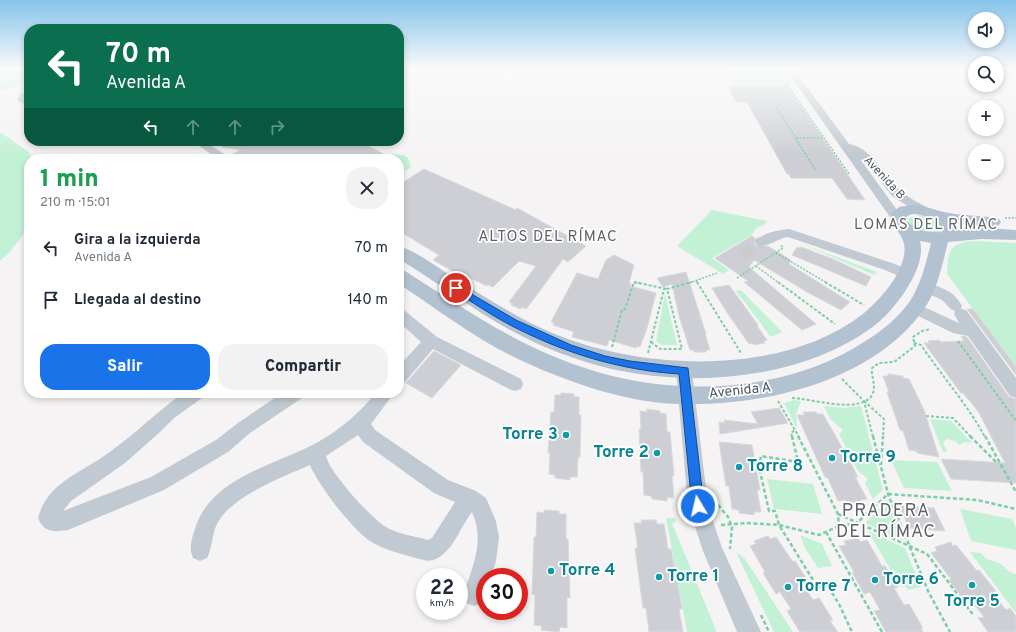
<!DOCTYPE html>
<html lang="es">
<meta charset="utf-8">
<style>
body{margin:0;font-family:Overpass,sans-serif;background:#f2f2f3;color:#1f2937;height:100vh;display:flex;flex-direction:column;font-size:15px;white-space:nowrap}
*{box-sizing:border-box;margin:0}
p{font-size:13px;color:#747a83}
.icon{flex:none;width:22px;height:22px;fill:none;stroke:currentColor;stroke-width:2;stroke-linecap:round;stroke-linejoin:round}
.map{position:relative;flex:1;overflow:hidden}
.drawer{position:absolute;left:24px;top:154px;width:380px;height:244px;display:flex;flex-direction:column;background:#fff;border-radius:16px;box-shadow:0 2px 6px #0003}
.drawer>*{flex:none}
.hud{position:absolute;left:24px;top:24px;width:380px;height:122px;border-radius:16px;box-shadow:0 2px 6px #0003;background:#0b6e4f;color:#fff;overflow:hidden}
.controls{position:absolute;left:968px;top:12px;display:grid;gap:8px}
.controls a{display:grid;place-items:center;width:36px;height:36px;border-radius:50%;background:#fff;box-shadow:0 2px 6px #0003;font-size:20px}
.speed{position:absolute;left:416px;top:568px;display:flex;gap:8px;font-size:20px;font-weight:700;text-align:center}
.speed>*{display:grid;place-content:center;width:52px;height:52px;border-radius:50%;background:#fff;box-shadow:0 2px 6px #0003;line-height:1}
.speed small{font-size:10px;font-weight:400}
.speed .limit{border:6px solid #d22;background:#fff;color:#111}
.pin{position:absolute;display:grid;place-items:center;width:34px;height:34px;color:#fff;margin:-17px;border:2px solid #fff;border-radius:50%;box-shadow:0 1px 4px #0007}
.me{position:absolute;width:44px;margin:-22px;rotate:351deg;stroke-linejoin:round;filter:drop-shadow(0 0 3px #0008)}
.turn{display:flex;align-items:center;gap:14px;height:84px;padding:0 16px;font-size:18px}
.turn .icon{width:52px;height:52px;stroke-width:2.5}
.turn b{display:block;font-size:28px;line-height:34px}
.lanes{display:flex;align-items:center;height:38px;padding:0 16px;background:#0003;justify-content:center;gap:20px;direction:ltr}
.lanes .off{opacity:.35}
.round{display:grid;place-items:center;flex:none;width:42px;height:42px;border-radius:16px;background:#f2f2f3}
.head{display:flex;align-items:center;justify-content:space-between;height:68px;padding:0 16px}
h1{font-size:24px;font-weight:800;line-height:30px;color:#1e9e55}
.primary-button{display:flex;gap:8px;margin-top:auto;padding:8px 16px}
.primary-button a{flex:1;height:46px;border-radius:16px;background:#1a73e8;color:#fff;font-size:16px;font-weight:800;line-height:46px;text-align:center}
.primary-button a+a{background:#f2f2f3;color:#1f2937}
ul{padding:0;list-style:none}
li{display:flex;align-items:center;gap:12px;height:52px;padding:0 16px}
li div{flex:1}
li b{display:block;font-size:15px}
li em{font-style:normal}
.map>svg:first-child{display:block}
.green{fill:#c3f1d5}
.building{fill:#cdcfd5;stroke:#d7d9de}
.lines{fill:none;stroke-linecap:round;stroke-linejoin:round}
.minor-tunnel{stroke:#caccce;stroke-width:12;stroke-dasharray:12 6;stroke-linecap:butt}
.path-far2{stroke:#7ad0a6;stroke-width:1.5;stroke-dasharray:2 1.5;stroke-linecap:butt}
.path-far1{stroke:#7ad0a6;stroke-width:2;stroke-dasharray:3 2;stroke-linecap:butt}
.path{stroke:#7ad0a6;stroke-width:2.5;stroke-dasharray:4 2.5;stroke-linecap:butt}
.minor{fill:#c1cad2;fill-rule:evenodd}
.major{fill:#b3c2d1;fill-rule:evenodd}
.route{fill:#1a73e8;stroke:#114b97}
.culture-dot{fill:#0f9aa8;stroke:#fff;stroke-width:1.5}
.labels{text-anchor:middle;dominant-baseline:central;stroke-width:3.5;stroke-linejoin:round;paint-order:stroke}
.far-street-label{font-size:12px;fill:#4a5661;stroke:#fff}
.street-label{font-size:14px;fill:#4a5661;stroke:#fff}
.neighbourhood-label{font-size:15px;letter-spacing:1px;fill:#5f6368;stroke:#fff}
.near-culture-label{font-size:17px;font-weight:bold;fill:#0d838f;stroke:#fff;text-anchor:start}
.near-neighbourhood-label{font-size:18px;letter-spacing:1px;fill:#5f6368;stroke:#fff}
</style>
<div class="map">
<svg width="1016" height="632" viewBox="0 0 1016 632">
<rect width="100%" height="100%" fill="#f5f3f3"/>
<g class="green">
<polygon points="0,68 29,68 29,82 0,91"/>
<polygon points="725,68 783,68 795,85 734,84"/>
<polygon points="0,132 29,152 31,159 29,159 29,227 9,253 0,261"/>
<polygon points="389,154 404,155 408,158 411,168 399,173 399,159 380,159"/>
<polygon points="712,210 767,221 763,226 757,227 752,235 712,258 729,270 723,274 677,246"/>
<path d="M919,215L930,217L942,226V232C932,237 916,230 909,223V218Z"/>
<path d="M973,241L1016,243V367L947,274C948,253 948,243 973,241Z"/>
<polygon points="802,244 877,272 874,275"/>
<polygon points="741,290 782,332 771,337 736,291"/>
<polygon points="665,294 677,345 662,345 656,341"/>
<polygon points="794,400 801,401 796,414 797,429 784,403"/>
<polygon points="824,406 843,408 861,406 883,490 873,499 865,483 868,479 858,471 839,434 843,430 830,419"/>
<polygon points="930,419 951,421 972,443 964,442 959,445 955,441 947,439 943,442 947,452 943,452"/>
<polygon points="891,460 937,462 952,491 904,488"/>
<polygon points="767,479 813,484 822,514 774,509"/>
<polygon points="888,500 905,541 865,523"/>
<polygon points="960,509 1012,519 1016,528 1016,550 971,541"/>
<polygon points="666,518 675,518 676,522 672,523 716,630 715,632 687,632"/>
<polygon points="868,531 905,548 921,587 908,590 906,587 900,586"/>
<polygon points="800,535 822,544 832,566 818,568 805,548"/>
<polygon points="736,552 745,559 793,632 774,632"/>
<path d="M970,552L981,553C986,560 990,560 997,562C1003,564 1007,573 1016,574V613Z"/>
</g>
<g class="building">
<polygon points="734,85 787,86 865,200 847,199 832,178 791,178 789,174 787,174 747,102 736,102 729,88"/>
<polygon points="222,141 359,141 393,159 233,159 229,156 241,150 222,147"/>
<polygon points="424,169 516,210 517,208 586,246 568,262 563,259 542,288 526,309 522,307 521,309 511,305 513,304 509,302 536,266 519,261 493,287 488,285 487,286 470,278 469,280 433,260 439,255 399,231 399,185"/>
<polygon points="752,236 756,239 754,242 756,246 768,246 791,260 789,264 850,302 841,310 807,292 754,260 749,267 816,324 802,330 744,282 748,281 715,258"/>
<polygon points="797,247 800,248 801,247 833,259 871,277 866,286 847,278 792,255"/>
<polygon points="614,255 634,265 629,283 631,283 630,286 656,293 647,328 640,347 637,346 636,348 609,340 607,346 572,337 574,332 553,325 554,323 551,322 577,273 598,279 606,260"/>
<polygon points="686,272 706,334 705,334 710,350 706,350 706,352 694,352 694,350 690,350 679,316 672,284 663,287 657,278"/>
<polygon points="729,285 758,325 757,326 767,340 764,341 765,343 754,345 752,343 749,344 726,311 712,288"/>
<polygon points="967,309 973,309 1016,367 1016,375"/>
<polygon points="961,336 967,337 1009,397 1016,399 1016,483 951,479 941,459 1005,463 978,411 963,393 961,393 924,343 929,343 928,341 939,340 941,342 964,341"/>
<polygon points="434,351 461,365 432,398 406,383"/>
<polygon points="888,374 903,376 903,378 909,379 924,410 939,457 917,453 916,451 909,450 903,431 900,430 887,392 889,392 883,376 889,376"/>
<polygon points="561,393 574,394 574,397 579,397 579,415 581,415 580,457 578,457 577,477 570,477 570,480 555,478 555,475 549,474 550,453 548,453 551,412 554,412 555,395 561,395"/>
<polygon points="779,408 788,423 720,434 719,422 725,423 724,420 758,424 751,412"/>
<polygon points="647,409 660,411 660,413 666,414 667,432 670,432 674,476 672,476 674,498 667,497 667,501 652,499 651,496 644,495 643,472 641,472 639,429 641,429 640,411 647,412"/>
<polygon points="803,412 816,412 817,414 823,414 849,460 858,477 855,477 867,499 860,500 862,503 846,503 845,500 838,501 828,478 825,477 797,415 805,415"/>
<polygon points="719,442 752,445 760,490 757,490 761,512 754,512 754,515 739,513 739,510 732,509 729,486 726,486"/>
<polygon points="899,505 934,508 945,531 909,528"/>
<polygon points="544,510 559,511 559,514 566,514 566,539 568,539 570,598 567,597 567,628 560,627 559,632 541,630 542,626 534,625 535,595 532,594 534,537 536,537 537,512 544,513"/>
<polygon points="641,520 656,520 657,524 664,524 668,549 671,549 678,586 682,609 679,609 683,632 649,632 646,608 643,608 635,548 638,548 634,523 642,523"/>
<polygon points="768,536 770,539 776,537 793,562 795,561 808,581 802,584 813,600 819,598 833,620 830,621 838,632 800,632 787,611 791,609 780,592 776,594 763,573 765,572 750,546 756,544 754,541"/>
<polygon points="858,538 860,542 867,540 882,566 885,566 898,587 894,588 904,605 909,604 923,628 921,628 923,632 886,632 874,611 880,610 870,592 864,594 852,572 854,572 839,546 846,545 844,541"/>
<polygon points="951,542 952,546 956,545 977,571 979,570 996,591 992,592 1006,610 1010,608 1016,616 1016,632 988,632 978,618 984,617 970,599 965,601 949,580 951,579 931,553 937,551 935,547"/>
</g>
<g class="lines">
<polyline class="minor-tunnel" points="742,255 762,242"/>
<g class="path-far2">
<polyline points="788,86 849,174"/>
<polyline points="777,108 816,171"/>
<polyline points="796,138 824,138"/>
<polyline points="1005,218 1016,218"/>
<polyline points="776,253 827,283"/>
<polyline points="756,266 779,283"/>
<polyline points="737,278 783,248 781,245"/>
<polyline points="696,281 697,283"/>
<polyline points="634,283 639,283"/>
<polyline points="689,283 717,273"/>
</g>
<g class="path-far1">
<polyline points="634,282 667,289"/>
<polyline points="697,282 741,353"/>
<polyline points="778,282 835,324"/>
<polyline points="825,282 864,305"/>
<polyline points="958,341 1016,421"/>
<polyline points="651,342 660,349 682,349 667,289 692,282"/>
<path d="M914,343L921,345C942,376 967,404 985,437"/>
<polyline points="612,347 622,310 625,309 634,282"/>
<polyline points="648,353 664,289"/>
<polyline points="842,379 864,401 873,437"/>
<path d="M792,398C809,398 864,416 873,393C876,385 871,376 872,368L879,363L894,362L915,346L913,337L922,331L931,329"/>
<polyline points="778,401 799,437"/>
<polyline points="864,401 884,419 883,437"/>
<polyline points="926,416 953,418 971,437"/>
<polyline points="792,437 791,433 795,430"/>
</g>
<g class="path">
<polyline points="792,436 798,462 761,456 759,467 769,511 775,511 779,525 818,588"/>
<polyline points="798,436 838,514 839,526"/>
<polyline points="873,436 888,494 928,591 950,632"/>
<polyline points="970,436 998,464"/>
<polyline points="985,436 1016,492"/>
<polyline points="881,465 883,436"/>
<polyline points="714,500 728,517 732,527 730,549"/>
<polyline points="838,514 927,554 974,616"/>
<polyline points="721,525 747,523 779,525 819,535 839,526 857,523 888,494 977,500 1016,509"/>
<polyline points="826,532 882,632"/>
<polyline points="811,590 827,585 839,604 852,632"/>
<polyline points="761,615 769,632"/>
</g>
<g class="minor">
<path d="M785,68H793L849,144C869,146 886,176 899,189C907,197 919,203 928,208L930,211L928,214H920L892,196L866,163L860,159L905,221L903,224H895Z"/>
<polygon points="29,89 29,97 27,99 29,100 29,107 17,100 20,95"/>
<polygon points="192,141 204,141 232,159 218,159"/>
<path d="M789,229L895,264L911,271L913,274L911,277L906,279L901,277L885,270L788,237C778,238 768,248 757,245L755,242C761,233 779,230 789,229Z"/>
<path d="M927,283C943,288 954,291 962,306L961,309L966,310L1016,378V398L1010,396L968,336L953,333L910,312L908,308L910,304L915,303L959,323L954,314L955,311C948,309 946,302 940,299C933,295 924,295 920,288L922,284Z"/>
<polygon points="399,309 404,310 437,337 521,379 523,384 521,389 515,391 509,389 433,349 405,382 399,384 399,366 421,342 399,322"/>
<polygon points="684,364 690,366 692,371 708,506 722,548 761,632 737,632 703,551 688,506 676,371 678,366"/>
<path d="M183,393H204L202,398L174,418L160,432L125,463L71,501L63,511L151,477L216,440L238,423L282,393H304L302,398L250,433L228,452L164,490L68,530C54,532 44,533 38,518C41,506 48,495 57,487C73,473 94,464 111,451C136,433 158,411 183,393Z"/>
<path d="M376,393H394L371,424L375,430L448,480L476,491L486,498L496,521L499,538L496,561L491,577H485V595L482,603L474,606L466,603L463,595C473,566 485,541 472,512C460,527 454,550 436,559C427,563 421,559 412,557C398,553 382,549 370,541C352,529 318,485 310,465C283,477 228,497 216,526C212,536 212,548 207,558L200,561L193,558C189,549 191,541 194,532C208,477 275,466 318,442C341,429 359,413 376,393ZM358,435L363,442L434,493L455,502L432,538L428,540C414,536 398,534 386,527C371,518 330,473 326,456Z"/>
</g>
<path class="major" d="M912,205C925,205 936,211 949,213C965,216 983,215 999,219L1001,222L999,225L993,227L956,224L959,230L986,228L1016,230V240L981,239L948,242C942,266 937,292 922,312C870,382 764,406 682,404C655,404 627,398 601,391C562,379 522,363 486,342C456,324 428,303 399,284V269L405,271C463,308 516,345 582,367C670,398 784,394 864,342C881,332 898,318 910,301C921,284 926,263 931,243L920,241C927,266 898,305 880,321C817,373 718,386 639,374C604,369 569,358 536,343C487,321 445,287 399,259V246C415,251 431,263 445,272C479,293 513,316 550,332C640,371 782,377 863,314C879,300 895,283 902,263C912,234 890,232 891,214L899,207ZM912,214C924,214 933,219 942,227L943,229L942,232C928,233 918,231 908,222L907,216Z"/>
</g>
<linearGradient id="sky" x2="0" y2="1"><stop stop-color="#85c3ea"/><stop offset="0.44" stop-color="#fafafa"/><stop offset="1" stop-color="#fafafa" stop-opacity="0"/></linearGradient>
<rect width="1016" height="156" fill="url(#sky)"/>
<path class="route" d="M456,285L516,320L571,345L605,356L630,361L688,368L704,506L703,510L698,512L694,510L692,506L679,374C619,370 564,353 510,325C491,315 472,302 453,290L452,288Z"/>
<g class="culture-dot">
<circle cx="566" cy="435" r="4"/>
<circle cx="657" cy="453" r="4"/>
<circle cx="832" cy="458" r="4"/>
<circle cx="739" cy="467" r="4"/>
<circle cx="551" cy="571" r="4"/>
<circle cx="659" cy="577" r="4"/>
<circle cx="875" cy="580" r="4"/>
<circle cx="972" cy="585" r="4"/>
<circle cx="788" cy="587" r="4"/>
</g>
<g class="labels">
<g class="far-street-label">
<text transform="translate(884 178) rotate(47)">Avenida B</text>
</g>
<g class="street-label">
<text transform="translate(740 391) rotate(-6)">Avenida A</text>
</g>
<g class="neighbourhood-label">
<text x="926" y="225">LOMAS DEL RÍMAC</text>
<text x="548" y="237">ALTOS DEL RÍMAC</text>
</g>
<g class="near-culture-label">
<text x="558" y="435" text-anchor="end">Torre 3</text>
<text x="649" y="453" text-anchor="end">Torre 2</text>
<text x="840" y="458">Torre 9</text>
<text x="747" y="467">Torre 8</text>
<text x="559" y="571">Torre 4</text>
<text x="667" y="577">Torre 1</text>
<text x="883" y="580">Torre 6</text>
<text x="796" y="587">Torre 7</text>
<text x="972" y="602" text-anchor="middle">Torre 5</text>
</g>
<g class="near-neighbourhood-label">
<text x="886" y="511">PRADERA<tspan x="886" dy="21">DEL RÍMAC</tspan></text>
</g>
</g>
</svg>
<div class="controls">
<a><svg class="icon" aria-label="sound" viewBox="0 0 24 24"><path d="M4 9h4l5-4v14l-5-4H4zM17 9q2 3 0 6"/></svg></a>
<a><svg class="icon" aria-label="search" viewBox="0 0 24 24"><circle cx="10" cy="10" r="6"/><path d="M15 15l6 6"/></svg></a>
<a>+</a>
<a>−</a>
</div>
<div class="speed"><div>22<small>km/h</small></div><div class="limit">30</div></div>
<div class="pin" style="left:456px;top:288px;background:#d93025"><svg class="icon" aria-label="arrive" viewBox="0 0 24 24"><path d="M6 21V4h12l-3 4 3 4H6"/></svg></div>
<svg class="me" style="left:698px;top:506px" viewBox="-20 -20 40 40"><circle r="17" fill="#1a73e8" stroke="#fff" stroke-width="3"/><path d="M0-11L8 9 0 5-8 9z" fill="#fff"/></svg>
<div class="hud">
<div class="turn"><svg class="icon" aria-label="left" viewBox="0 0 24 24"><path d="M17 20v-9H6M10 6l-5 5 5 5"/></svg><div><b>70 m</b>Avenida A</div></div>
<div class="lanes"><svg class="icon" aria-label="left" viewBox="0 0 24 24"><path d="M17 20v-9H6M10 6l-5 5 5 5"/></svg><svg class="icon off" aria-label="ahead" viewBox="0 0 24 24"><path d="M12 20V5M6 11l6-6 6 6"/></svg><svg class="icon off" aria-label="ahead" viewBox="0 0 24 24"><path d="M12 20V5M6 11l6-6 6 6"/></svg><svg class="icon off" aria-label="right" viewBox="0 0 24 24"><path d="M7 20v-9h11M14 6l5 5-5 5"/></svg></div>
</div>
<section class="drawer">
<div class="head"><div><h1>1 min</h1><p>210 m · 15:01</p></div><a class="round"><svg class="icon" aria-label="close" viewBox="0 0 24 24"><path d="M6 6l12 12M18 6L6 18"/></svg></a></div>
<ul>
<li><svg class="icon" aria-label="left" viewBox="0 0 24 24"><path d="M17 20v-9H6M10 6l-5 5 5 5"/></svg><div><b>Gira a la izquierda</b><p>Avenida A</p></div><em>70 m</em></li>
<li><svg class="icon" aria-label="arrive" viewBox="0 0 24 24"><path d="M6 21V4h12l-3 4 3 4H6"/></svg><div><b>Llegada al destino</b></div><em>140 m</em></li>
</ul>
<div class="primary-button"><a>Salir</a><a>Compartir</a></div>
</section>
</div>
